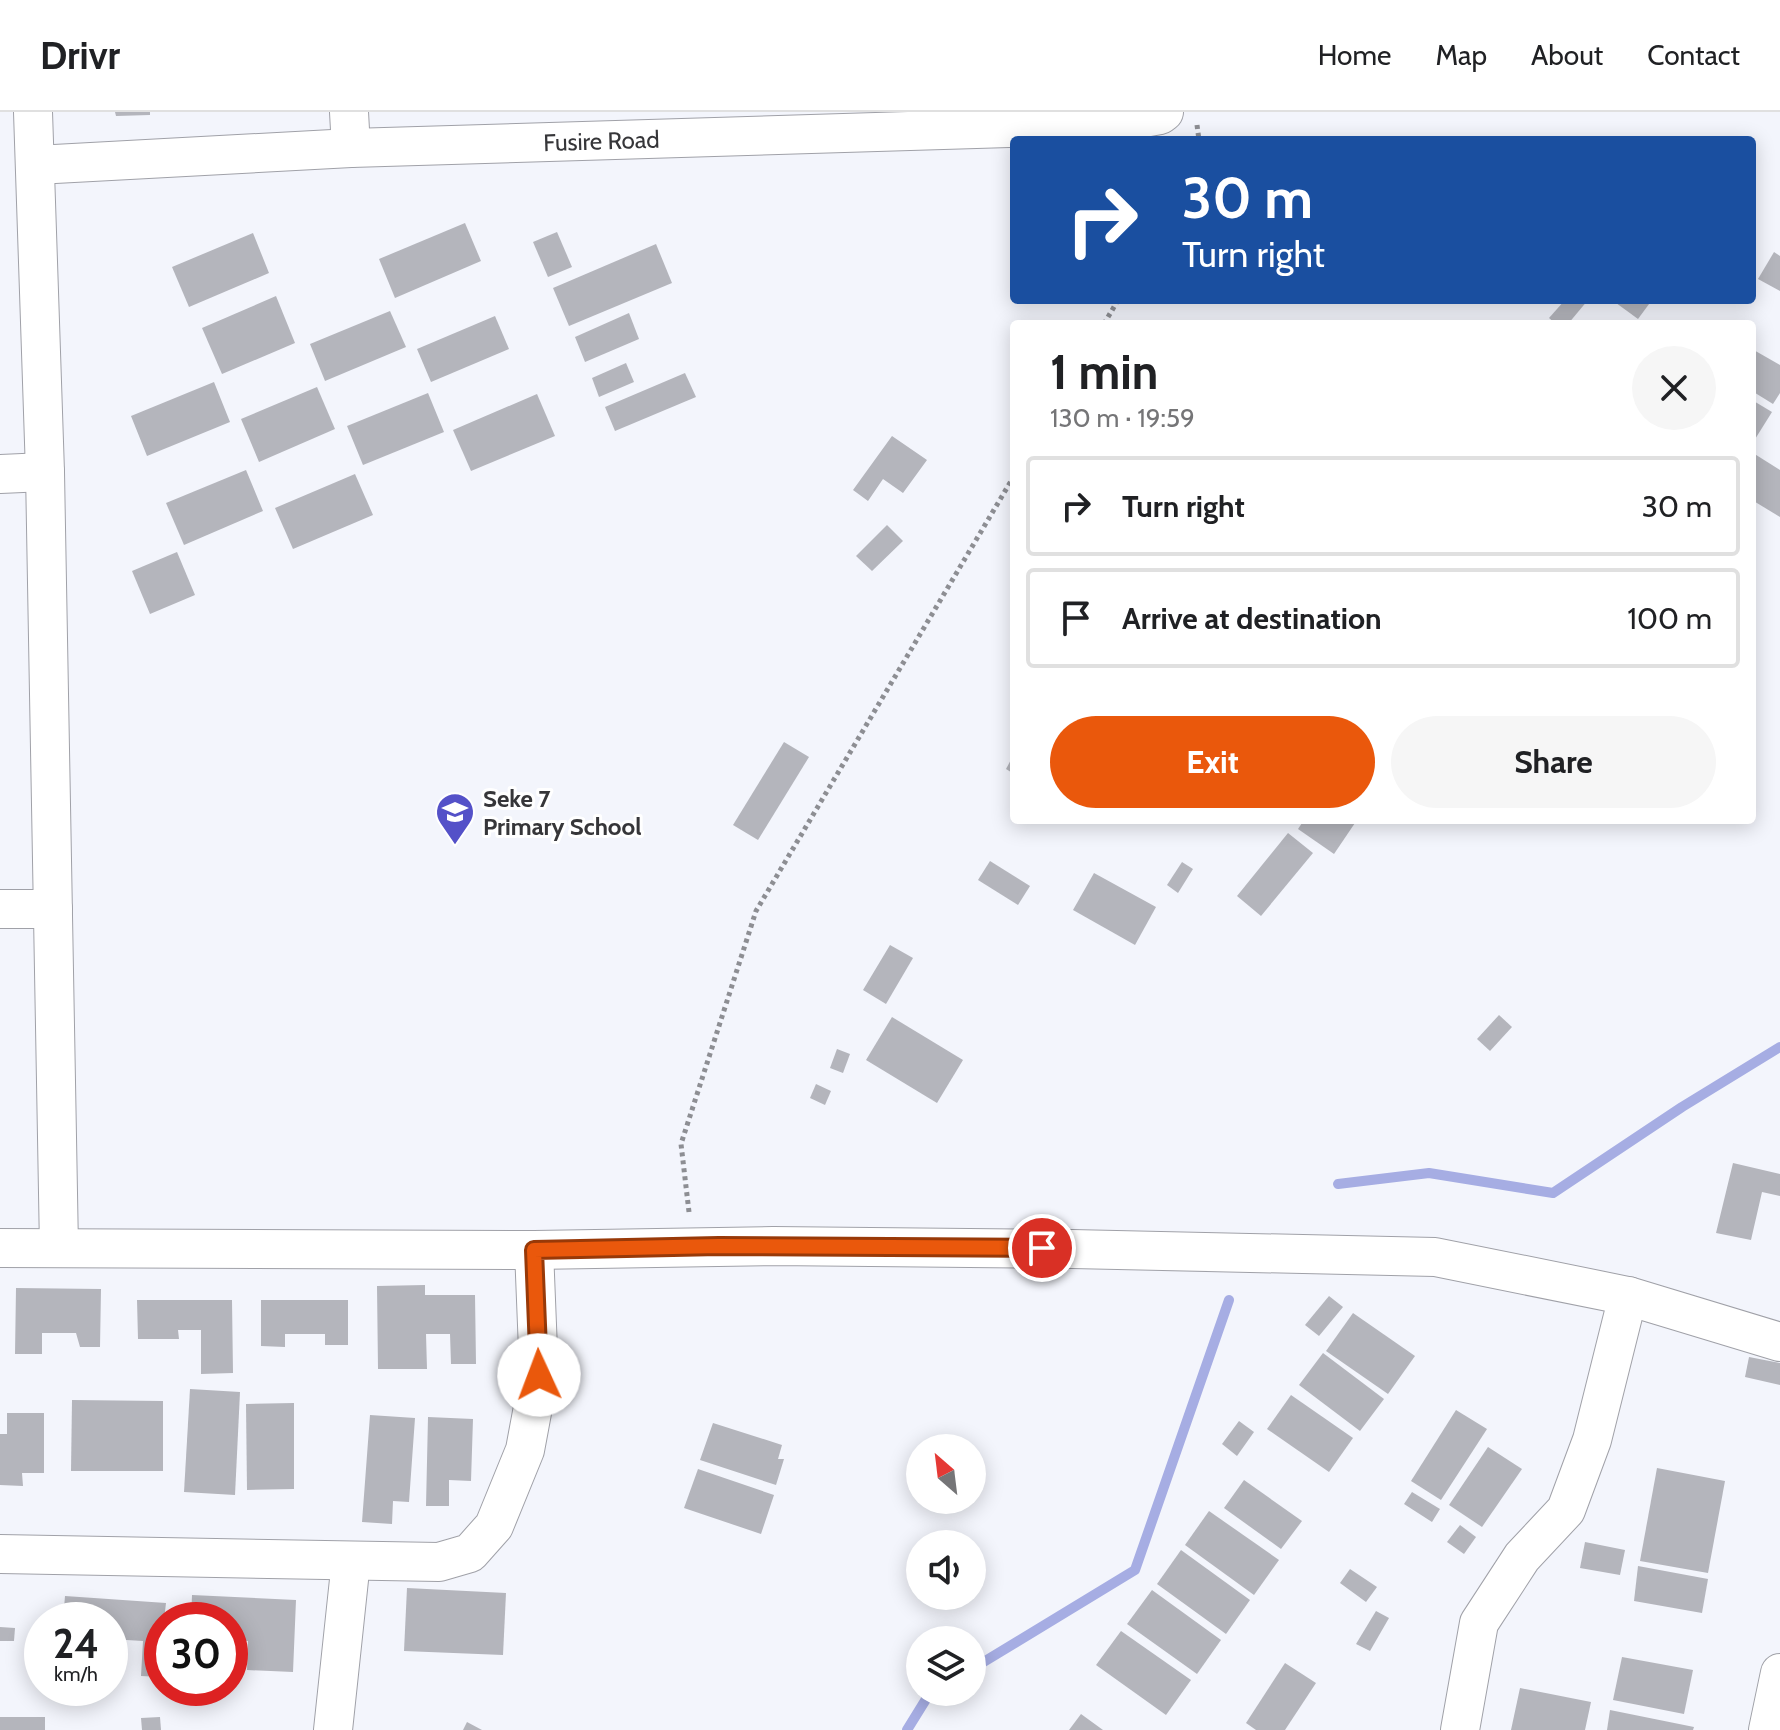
<!DOCTYPE html>
<meta charset="utf-8">
<style>
body{margin:0;font-family:Cabin,sans-serif;background:#f6f6f6;color:#202124;height:100vh;display:flex;flex-direction:column;font-size:30px;white-space:nowrap}
*{box-sizing:border-box;margin:0}
p{font-size:26px;color:#757577}
.icon{flex:none;width:44px;height:44px;fill:none;stroke:currentColor;stroke-width:2;stroke-linecap:round;stroke-linejoin:round}
.map{position:relative;flex:1;overflow:hidden}
.panel{position:absolute;left:1010px;top:208px;width:746px;height:504px;display:flex;flex-direction:column;background:#fff;border-radius:8px;box-shadow:0 4px 20px #0003}
.panel>*{flex:none}
.banner{position:absolute;left:1010px;top:24px;width:746px;height:168px;border-radius:8px;box-shadow:0 4px 20px #0003;background:#1a4fa0;color:#fff;overflow:hidden}
.needle{width:52px;rotate:332deg}
.buttons{position:absolute;left:906px;top:1322px;display:grid;gap:16px}
.buttons a{display:grid;place-items:center;width:80px;height:80px;border-radius:50%;background:#fff;box-shadow:0 4px 20px #0003;font-size:40px}
.speed{position:absolute;left:24px;top:1490px;display:flex;gap:16px;font-size:40px;font-weight:700;text-align:center}
.speed>*{display:grid;place-content:center;width:104px;height:104px;border-radius:50%;background:#fff;box-shadow:0 4px 20px #0003;line-height:1}
.speed small{font-size:20px;font-weight:400}
.speed .limit{border:12px solid #d22;background:#fff;color:#111}
.pin{position:absolute;display:grid;place-items:center;width:68px;height:68px;color:#fff;margin:-34px;border:4px solid #fff;border-radius:50%;box-shadow:0 2px 8px #0007}
.me{position:absolute;width:88px;margin:-44px;rotate:358deg;stroke-linejoin:round;filter:drop-shadow(0 0 6px #0008)}
.turn{display:flex;align-items:center;gap:28px;height:168px;padding:0 40px;font-size:36px}
.turn .icon{width:104px;height:104px;stroke-width:2.5}
.turn b{display:block;font-size:56px;line-height:68px}
.round{display:grid;place-items:center;flex:none;width:84px;height:84px;border-radius:42px;background:#f6f6f6}
.overview{display:flex;align-items:center;justify-content:space-between;height:136px;padding:0 40px}
h1{font-size:48px;font-weight:700;line-height:60px}
.cta{display:flex;gap:16px;margin-top:auto;padding:16px 40px}
.cta a{flex:1;height:92px;border-radius:48px;background:#ea580c;color:#fff;font-size:32px;font-weight:700;line-height:92px;text-align:center}
.cta a+a{background:#f6f6f6;color:#202124}
ul{padding:0;list-style:none}
li{display:flex;align-items:center;gap:24px;height:100px;margin:0 16px 12px;padding:0 24px;border:4px solid #e0e0e0;border-radius:8px}
li div{flex:1}
li b{display:block;font-size:30px}
li em{font-style:normal}
header{display:flex;align-items:center;gap:48px;box-sizing:border-box;height:112px;padding:0 40px;background:#fff;border-bottom:2px solid #e0e0e0}
header strong{font-size:38px}
nav{display:flex;gap:44px;margin-inline-start:auto;font-size:28px}
.map>svg:first-child{display:block}
.lines{fill:none;stroke-linecap:round;stroke-linejoin:round}
.stream{stroke:#a6ade3;stroke-width:10}
.building{fill:#b4b5bc}
.minor-casing{stroke:#a0a1a8;stroke-width:40}
.path{stroke:#8d8e93;stroke-width:5;stroke-dasharray:4 4;stroke-linecap:butt}
.minor{stroke:#fff;stroke-width:38}
.route-casing{stroke:#983908;stroke-width:20}
.route{stroke:#ea580c;stroke-width:14}
.labels{text-anchor:middle;dominant-baseline:central;stroke-width:6;stroke-linejoin:round;paint-order:stroke}
.street-label{font-size:24px;fill:#363639;stroke:#fff}
.poi-label{font-size:24px;font-weight:bold;fill:#363639;stroke:#fff;text-anchor:start}
</style>
<header>
<strong>Drivr</strong>
<nav><a>Home</a><a>Map</a><a>About</a><a>Contact</a></nav>
</header>
<div class="map">
<svg width="1780" height="1618" viewBox="0 0 1780 1618">
<rect width="100%" height="100%" fill="#f3f5fc"/>
<g class="lines">
<g class="stream">
<polyline points="1338,1072 1429,1061 1553,1081 1682,995 1780,935"/>
<polyline points="972,1557 1135,1458 1229,1188"/>
<polyline points="907,1618 928,1584 934,1580"/>
</g>
</g>
<g class="building">
<polygon points="115,0 150,0 150,3 116,4"/>
<polygon points="465,111 481,149 395,186 379,147"/>
<polygon points="557,120 572,155 548,165 533,130"/>
<polygon points="253,121 269,161 189,195 172,155"/>
<polygon points="656,132 672,171 569,214 553,176"/>
<polygon points="1774,140 1780,144 1780,179 1758,167"/>
<polygon points="276,184 295,231 222,262 202,216"/>
<polygon points="1565,188 1588,188 1568,212 1556,212 1549,206"/>
<polygon points="1612,188 1652,188 1638,207"/>
<polygon points="390,199 406,235 325,269 310,232"/>
<polygon points="629,201 639,227 585,250 575,225"/>
<polygon points="495,204 509,237 431,270 417,237"/>
<polygon points="1752,237 1780,253 1780,281 1773,292 1752,279"/>
<polygon points="626,251 634,270 599,285 592,266"/>
<polygon points="685,261 696,285 615,319 605,295"/>
<polygon points="214,270 230,310 147,344 131,304"/>
<polygon points="317,275 335,317 259,350 241,307"/>
<polygon points="428,281 444,320 363,353 347,314"/>
<polygon points="537,282 555,324 471,359 453,318"/>
<polygon points="1752,288 1772,300 1752,332"/>
<polygon points="892,324 927,348 903,381 883,367 868,389 853,378"/>
<polygon points="1753,341 1780,358 1780,405 1752,388"/>
<polygon points="246,358 263,399 184,433 166,391"/>
<polygon points="355,362 373,403 293,437 275,396"/>
<polygon points="887,413 903,429 872,459 856,444"/>
<polygon points="177,440 195,483 150,502 132,459"/>
<polygon points="784,630 809,645 758,728 733,713"/>
<polygon points="1014,642 1014,662 1006,657"/>
<polygon points="1304,708 1357,708 1334,742 1298,717"/>
<polygon points="1288,721 1313,741 1261,804 1237,784"/>
<polygon points="990,749 1030,774 1018,793 978,768"/>
<polygon points="1182,750 1193,757 1178,781 1167,773"/>
<polygon points="1094,761 1156,795 1135,833 1073,798"/>
<polygon points="890,833 913,846 886,892 863,878"/>
<polygon points="1499,903 1512,915 1490,939 1477,927"/>
<polygon points="892,905 963,948 937,991 866,948"/>
<polygon points="837,937 850,942 843,961 830,956"/>
<polygon points="816,972 831,979 825,993 810,986"/>
<polygon points="1733,1051 1780,1062 1780,1084 1762,1080 1751,1128 1716,1121"/>
<polygon points="425,1173 425,1183 475,1183 476,1252 451,1252 450,1222 426,1222 427,1257 378,1257 377,1174"/>
<polygon points="16,1176 101,1177 100,1235 80,1235 76,1221 42,1221 42,1242 15,1242"/>
<polygon points="1329,1184 1343,1195 1319,1224 1305,1213"/>
<polygon points="137,1188 232,1188 233,1261 201,1262 201,1218 178,1218 179,1227 138,1227"/>
<polygon points="261,1188 348,1188 348,1233 325,1233 325,1222 285,1222 285,1235 261,1234"/>
<polygon points="1353,1201 1415,1244 1388,1282 1326,1239"/>
<polygon points="1323,1241 1384,1287 1360,1319 1299,1273"/>
<polygon points="1749,1245 1780,1251 1780,1273 1745,1265"/>
<polygon points="190,1277 240,1280 235,1383 184,1380"/>
<polygon points="1291,1283 1353,1326 1329,1360 1267,1317"/>
<polygon points="72,1288 163,1289 163,1359 71,1359"/>
<polygon points="294,1291 294,1377 247,1378 246,1292"/>
<polygon points="1456,1298 1487,1317 1441,1388 1411,1369"/>
<polygon points="7,1301 44,1301 44,1361 22,1361 23,1374 0,1373 0,1322 7,1322"/>
<polygon points="370,1303 415,1306 409,1390 393,1389 392,1412 362,1410"/>
<polygon points="428,1305 473,1307 471,1369 449,1368 449,1394 426,1394"/>
<polygon points="1239,1309 1254,1320 1237,1344 1222,1332"/>
<polygon points="713,1311 782,1333 778,1347 784,1347 776,1373 700,1348"/>
<polygon points="1488,1335 1522,1357 1482,1415 1449,1393"/>
<polygon points="1657,1356 1725,1369 1708,1461 1640,1449"/>
<polygon points="698,1357 774,1383 761,1422 684,1396"/>
<polygon points="1244,1368 1302,1409 1281,1437 1224,1396"/>
<polygon points="1412,1380 1440,1397 1432,1410 1404,1392"/>
<polygon points="1209,1399 1279,1448 1254,1483 1185,1433"/>
<polygon points="1460,1413 1476,1425 1464,1442 1447,1430"/>
<polygon points="1585,1430 1625,1438 1620,1463 1580,1456"/>
<polygon points="1181,1438 1250,1488 1226,1522 1157,1472"/>
<polygon points="1638,1454 1708,1467 1702,1501 1634,1489"/>
<polygon points="1350,1457 1377,1475 1366,1490 1340,1471"/>
<polygon points="407,1476 506,1481 503,1543 404,1539"/>
<polygon points="1152,1478 1221,1528 1197,1562 1127,1512"/>
<polygon points="192,1483 296,1488 293,1560 247,1558 248,1529 230,1528 230,1508 191,1508"/>
<polygon points="65,1484 166,1491 164,1508 162,1508 160,1565 141,1564 143,1529 110,1527 110,1508 63,1508"/>
<polygon points="1376,1499 1389,1506 1370,1539 1356,1532"/>
<polygon points="0,1515 15,1516 14,1529 0,1529"/>
<polygon points="1121,1519 1191,1568 1166,1603 1096,1553"/>
<polygon points="1622,1545 1693,1558 1684,1602 1613,1588"/>
<polygon points="1285,1551 1316,1571 1285,1618 1256,1618 1246,1611"/>
<polygon points="1520,1576 1591,1590 1585,1618 1511,1618"/>
<polygon points="1610,1598 1694,1615 1693,1618 1607,1618"/>
<polygon points="1081,1602 1103,1618 1069,1618"/>
<rect x="0" y="1605" width="45" height="13"/>
<polygon points="160,1605 161,1618 142,1618 141,1606"/>
<polygon points="467,1610 482,1618 463,1618"/>
</g>
<g class="lines">
<g class="minor-casing">
<g id="minor">
<polyline points="33,0 45,360 59,1136"/>
<polyline points="349,0 351,36"/>
<path id="s1" d="M36,53L351,36L1105,13L1160,3L1164,0"/>
<polyline points="0,362 45,360"/>
<polyline points="0,797 53,797"/>
<polyline points="0,1136 534,1138 773,1134 1072,1137 1435,1145 1628,1184 1780,1230"/>
<polyline points="0,1442 439,1450 470,1441 494,1414 525,1338 539,1263 534,1138"/>
<polyline points="333,1618 351,1449"/>
<polyline points="1460,1618 1479,1511 1522,1445 1566,1398 1592,1328 1628,1184"/>
<polyline points="1768,1618 1780,1561"/>
</g>
</g>
<g class="path">
<polyline points="1197,13 1199,28"/>
<polyline points="1104,212 1118,188"/>
<polyline points="689,1100 681,1032 756,799 1014,364"/>
</g>
<use href="#minor" class="minor"/>
</g>
<g class="lines">
<g class="route-casing">
<polyline id="route" points="539,1263 534,1138 719,1134 1042,1136"/>
</g>
<use href="#route" class="route"/>
</g>
<defs>
<g id="school-pin" transform="scale(2)"><path d="M0 17L-7.5 6A9.5 9.5 0 1 1 7.5 6Z" fill="#5451c8" stroke="#fff"/><path d="M0-5L7-2L0 1L-7-2ZM-4 1L0 2.5L4 1V4Q0 6-4 4Z" fill="#fff"/></g>
</defs>
<g fill-rule="evenodd">
<use href="#school-pin" x="455" y="700"/>
</g>
<g class="labels">
<g class="street-label">
<text stroke="none"><textPath href="#s1" startOffset="566">Fusire Road</textPath></text>
</g>
<g class="poi-label">
<text x="483" y="686">Seke 7<tspan x="483" dy="28">Primary School</tspan></text>
</g>
</g>
</svg>
<div class="buttons">
<a><svg class="needle" viewBox="-14 -14 28 28"><path d="M0-13l5 13h-10z" fill="#e53935"/><path d="M0 13l5-13h-10z" fill="#757577"/></svg></a>
<a><svg class="icon" aria-label="sound" viewBox="0 0 24 24"><path d="M4 9h4l5-4v14l-5-4H4zM17 9q2 3 0 6"/></svg></a>
<a><svg class="icon" aria-label="layers" viewBox="0 0 24 24"><path d="M12 4l9 5-9 5-9-5zM3 14l9 5 9-5"/></svg></a>
</div>
<div class="speed"><div>24<small>km/h</small></div><div class="limit">30</div></div>
<div class="pin" style="left:1042px;top:1136px;background:#d93025"><svg class="icon" aria-label="arrive" viewBox="0 0 24 24"><path d="M6 21V4h12l-3 4 3 4H6"/></svg></div>
<svg class="me" style="left:539px;top:1263px" viewBox="-20 -20 40 40"><circle r="19" fill="#fff"/><path d="M0-13L10 11 0 6-10 11z" fill="#ea580c"/></svg>
<div class="banner">
<div class="turn"><svg class="icon" aria-label="right" viewBox="0 0 24 24"><path d="M7 20v-9h11M14 6l5 5-5 5"/></svg><div><b>30 m</b>Turn right</div></div>
</div>
<section class="panel">
<div class="overview"><div><h1>1 min</h1><p>130 m · 19:59</p></div><a class="round"><svg class="icon" aria-label="close" viewBox="0 0 24 24"><path d="M6 6l12 12M18 6L6 18"/></svg></a></div>
<ul>
<li><svg class="icon" aria-label="right" viewBox="0 0 24 24"><path d="M7 20v-9h11M14 6l5 5-5 5"/></svg><div><b>Turn right</b></div><em>30 m</em></li>
<li><svg class="icon" aria-label="arrive" viewBox="0 0 24 24"><path d="M6 21V4h12l-3 4 3 4H6"/></svg><div><b>Arrive at destination</b></div><em>100 m</em></li>
</ul>
<div class="cta"><a>Exit</a><a>Share</a></div>
</section>
</div>
